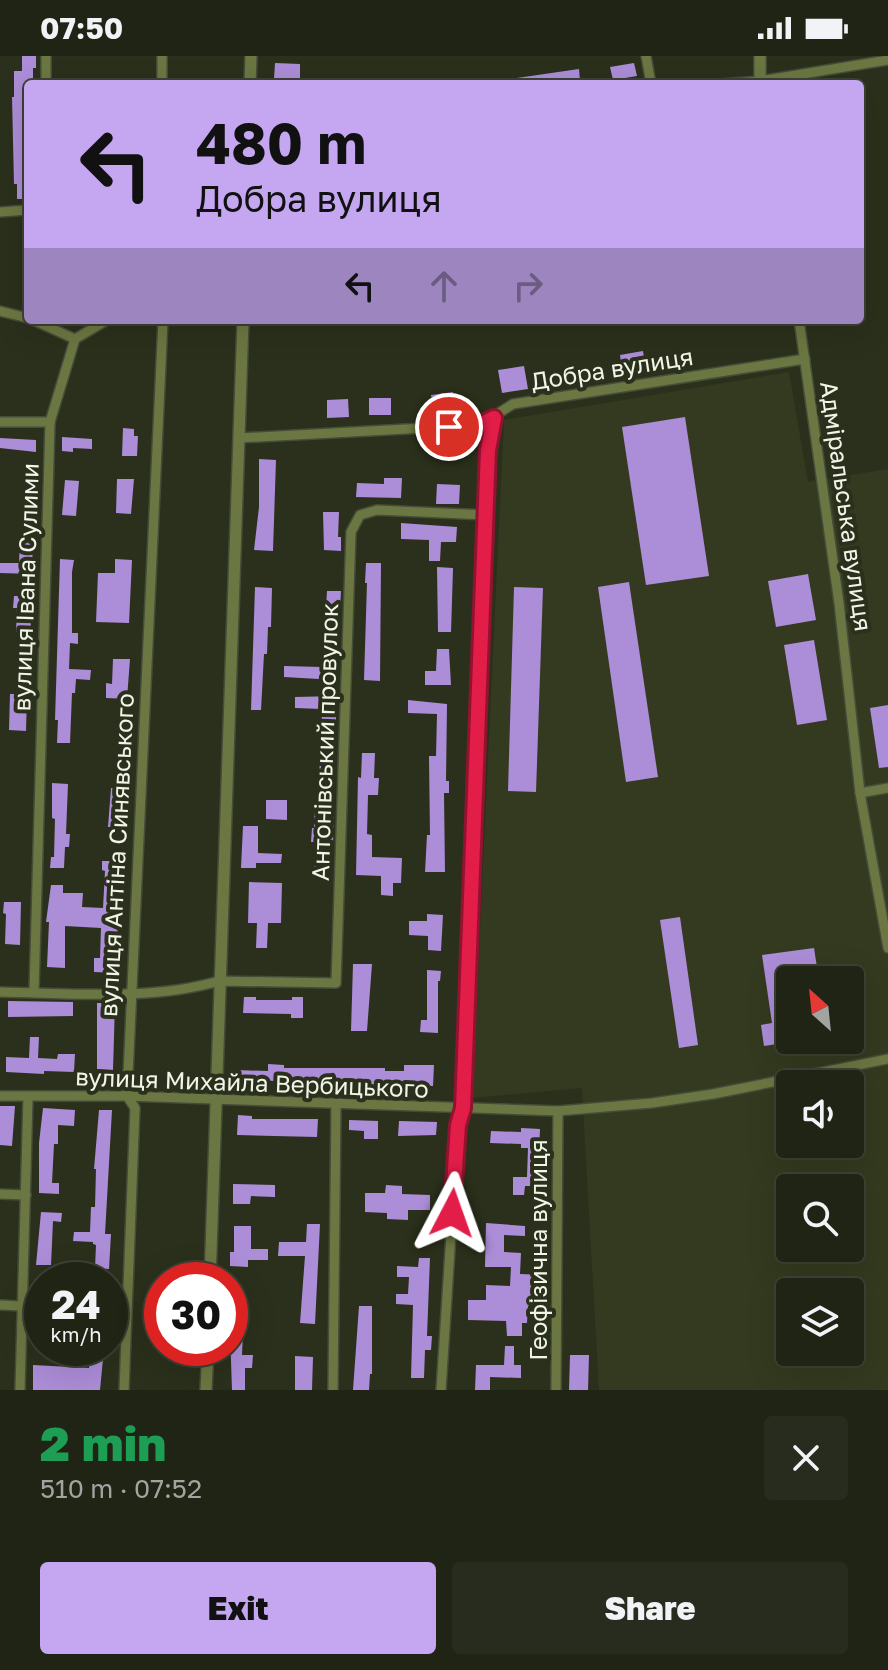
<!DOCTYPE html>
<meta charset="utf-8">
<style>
body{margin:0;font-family:"Golos Text",sans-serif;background:#282c1e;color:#f1f3f6;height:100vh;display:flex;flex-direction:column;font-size:30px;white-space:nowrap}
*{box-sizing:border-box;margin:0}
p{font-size:26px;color:#a2a4a0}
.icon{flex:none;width:44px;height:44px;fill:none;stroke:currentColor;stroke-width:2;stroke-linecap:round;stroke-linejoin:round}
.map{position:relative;height:1334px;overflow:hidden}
.panel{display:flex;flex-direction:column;background:#202415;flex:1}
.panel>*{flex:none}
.guide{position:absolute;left:24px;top:24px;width:840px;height:244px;border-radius:8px;box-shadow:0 8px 32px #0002,0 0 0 2px #3d4134;background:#c5a7f1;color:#111;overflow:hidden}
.needle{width:52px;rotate:333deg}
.buttons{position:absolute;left:776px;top:910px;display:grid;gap:16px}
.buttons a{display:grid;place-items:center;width:88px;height:88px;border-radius:8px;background:#202415;box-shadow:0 8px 32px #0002,0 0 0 2px #3d4134;font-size:40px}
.speed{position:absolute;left:24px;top:1206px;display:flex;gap:16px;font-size:40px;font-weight:700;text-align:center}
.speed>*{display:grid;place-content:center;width:104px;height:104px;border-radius:50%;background:#202415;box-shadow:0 8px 32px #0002,0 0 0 2px #3d4134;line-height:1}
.speed small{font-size:20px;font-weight:400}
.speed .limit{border:12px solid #d22;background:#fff;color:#111}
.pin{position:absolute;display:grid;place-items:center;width:68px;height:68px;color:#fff;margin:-34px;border:4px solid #fff;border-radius:50%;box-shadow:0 2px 8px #0007}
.me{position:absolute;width:88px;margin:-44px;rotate:4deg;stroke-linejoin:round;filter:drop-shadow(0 0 6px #0008)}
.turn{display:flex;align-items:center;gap:28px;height:168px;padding:0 40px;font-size:36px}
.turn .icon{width:104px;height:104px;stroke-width:2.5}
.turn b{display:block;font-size:56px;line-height:68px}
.lanes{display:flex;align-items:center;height:76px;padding:0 40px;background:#0003;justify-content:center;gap:40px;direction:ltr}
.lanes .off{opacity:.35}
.round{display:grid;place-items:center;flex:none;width:84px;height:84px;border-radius:8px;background:#282c1e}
.summary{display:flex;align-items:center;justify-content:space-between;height:136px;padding:0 40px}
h1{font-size:48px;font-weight:800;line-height:60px;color:#1e9e55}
.cta{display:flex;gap:16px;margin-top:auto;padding:16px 40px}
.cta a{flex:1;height:92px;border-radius:8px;background:#c5a7f1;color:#111;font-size:32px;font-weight:800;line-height:92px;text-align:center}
.cta a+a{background:#282c1e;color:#f1f3f6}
.status{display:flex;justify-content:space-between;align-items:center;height:56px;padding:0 40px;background:#202415;direction:ltr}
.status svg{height:22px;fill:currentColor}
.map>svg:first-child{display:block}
.built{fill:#343a1f;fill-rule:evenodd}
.building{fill:#ac8dd8}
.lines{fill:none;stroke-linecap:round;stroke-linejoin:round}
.minor-casing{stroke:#474c39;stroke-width:12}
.tertiary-casing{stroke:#474c39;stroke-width:14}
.minor{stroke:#6b7742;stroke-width:9}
.tertiary{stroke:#6b7742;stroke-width:11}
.route-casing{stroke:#92132f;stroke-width:20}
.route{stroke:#e11d48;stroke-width:14}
.labels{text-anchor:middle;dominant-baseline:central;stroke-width:8;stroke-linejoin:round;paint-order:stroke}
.street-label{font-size:24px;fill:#f1f5e8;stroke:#2b301c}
</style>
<div class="status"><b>07:50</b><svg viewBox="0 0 49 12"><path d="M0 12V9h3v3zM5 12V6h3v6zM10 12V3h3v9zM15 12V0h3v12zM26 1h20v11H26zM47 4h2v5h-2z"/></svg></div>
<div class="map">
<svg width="888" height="1334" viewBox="0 0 888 1334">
<rect width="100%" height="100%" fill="#2b301c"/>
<path class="built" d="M789,316L808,426L888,413V1334H599L582,1032L472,1042L504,364ZM790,924H850V984H790ZM790,1028H850V1088H790ZM790,1132H850V1192H790ZM790,1236H850V1296H790Z"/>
<g class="building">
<polygon points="22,0 36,0 36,12 33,12 33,28 28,28 28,143 17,143 17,128 14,128 12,41 14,41 14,15 22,15"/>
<polygon points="275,7 300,8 300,24 274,23"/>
<polygon points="634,7 637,20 613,24 610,11"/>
<polygon points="579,13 580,25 560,28 510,28 510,23"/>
<polygon points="643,295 645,309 622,313 620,299"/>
<polygon points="524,310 528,333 502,337 498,314"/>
<polygon points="453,336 456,356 435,360 431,339"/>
<rect x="369" y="342" width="22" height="17"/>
<polygon points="348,343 349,361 327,362 327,344"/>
<polygon points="685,361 709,520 646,529 622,371"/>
<polygon points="123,372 134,373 134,380 138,380 137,400 122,400"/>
<polygon points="62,381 92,383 92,393 73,392 73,396 62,395"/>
<polygon points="0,382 36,384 36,396 0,392"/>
<polygon points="259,403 276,404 273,495 254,494 259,451"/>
<polygon points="384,422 402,422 401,442 356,441 357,427 384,428"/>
<polygon points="117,423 134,423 131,458 116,457"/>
<polygon points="65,424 79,425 76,460 62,459"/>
<polygon points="437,428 460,429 459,448 436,448"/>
<polygon points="323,456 339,456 338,481 341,481 341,495 324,494"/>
<polygon points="401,467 457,471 456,486 441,486 440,505 429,505 429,484 401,483"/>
<polygon points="20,484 32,484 33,518 0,517 0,507 19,507"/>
<polygon points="60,503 74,504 72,516 72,577 78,577 78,588 70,587 69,613 91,614 90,624 76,623 75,637 72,637 70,687 57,687 58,664 55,664"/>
<polygon points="115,503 132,504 129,567 96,566 98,517 115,517"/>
<polygon points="366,507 381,507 380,625 364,624 367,527 365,527"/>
<polygon points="437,511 453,512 451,576 438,576"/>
<polygon points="808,518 816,564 776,571 768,525"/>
<polygon points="629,526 658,721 626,726 598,531"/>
<polygon points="255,531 272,532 271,571 268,571 267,598 264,598 261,654 251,654"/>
<polygon points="514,531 543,532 536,736 508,735"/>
<polygon points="327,535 341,535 336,624 284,621 284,610 322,611"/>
<polygon points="14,540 30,540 31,576 16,576 17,552 13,552"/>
<polygon points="814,584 827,664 797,669 784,589"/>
<polygon points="437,593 449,593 451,629 425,629 425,615 436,615"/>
<polygon points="113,603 130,603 127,643 106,642 106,627 112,628"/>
<polygon points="10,638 27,638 26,675 9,674"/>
<polygon points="336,640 336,683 331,745 334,745 333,786 328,786 327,811 314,811 314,786 311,786 312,772 314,772 315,745 318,745 322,656 321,653 295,652 295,641"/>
<polygon points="408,644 447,648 446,725 449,725 449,737 444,737 445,816 425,816 427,779 430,779 429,700 436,700 437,658 408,657"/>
<polygon points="888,649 888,711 879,712 870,652"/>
<polygon points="362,697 375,697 374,722 379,722 378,739 368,739 367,778 372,779 372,801 402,802 401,827 393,827 393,840 381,839 381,820 356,819 358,721 361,722"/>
<polygon points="52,727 68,728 66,778 70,778 69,791 65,791 64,812 50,812 51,801 54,801 55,763 52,762"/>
<polygon points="111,732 123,732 121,772 108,771"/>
<polygon points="266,744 287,744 287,764 266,763"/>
<polygon points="243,770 258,770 258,797 282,798 281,807 256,807 256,812 241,812"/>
<polygon points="102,805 120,805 116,917 94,916 94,902 100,902 101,872 65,870 65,912 47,911 49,866 46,866 51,829 63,829 63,837 83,837 82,851 103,852 105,815 102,814"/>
<polygon points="249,826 282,827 281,867 268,867 267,892 256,892 257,867 248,867"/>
<polygon points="4,846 21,846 20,889 5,888 6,858 3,857"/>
<polygon points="427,858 443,859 441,895 428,894 428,880 409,879 409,865 427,865"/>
<polygon points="680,861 698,989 679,992 660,864"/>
<polygon points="814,892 819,924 790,924 790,986 764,990 761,969 772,967 762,899"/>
<polygon points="353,908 372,908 367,975 351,975"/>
<polygon points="427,914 441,915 440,925 438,925 438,977 420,976 421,964 427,964"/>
<polygon points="244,941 256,941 256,944 292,944 292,941 303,941 303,962 291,962 291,958 243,957"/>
<polygon points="8,945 73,946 73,960 8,961"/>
<polygon points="97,947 115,947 113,1014 97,1013"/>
<polygon points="30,981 39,981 38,1002 57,1003 58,998 75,998 74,1016 44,1015 44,1018 6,1016 6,1001 29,1002"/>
<polygon points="268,1008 284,1009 284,1012 385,1012 385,1015 404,1015 404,1009 434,1009 433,1030 315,1030 315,1027 254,1024 254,1029 235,1028 235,1014 268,1015"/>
<polygon points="0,1050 15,1050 12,1090 0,1089"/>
<polygon points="43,1052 75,1054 74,1070 58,1069 58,1088 54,1088 52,1127 59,1127 59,1138 39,1137 39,1087"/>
<polygon points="99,1054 112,1054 105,1178 111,1178 109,1213 95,1212 96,1189 93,1188 93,1186 73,1185 74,1176 90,1176 91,1151 95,1151 96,1113 94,1113"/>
<polygon points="238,1059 252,1060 252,1063 318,1063 317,1081 237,1079"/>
<polygon points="349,1064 378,1065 378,1083 364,1083 364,1075 349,1074"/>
<polygon points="399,1065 437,1066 436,1079 398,1080"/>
<polygon points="521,1072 540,1073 539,1097 547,1097 547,1121 550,1122 550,1130 525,1130 524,1139 513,1139 513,1121 527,1121 528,1092 521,1092 521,1088 490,1087 491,1075 521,1076"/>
<polygon points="233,1128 275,1129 275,1141 251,1140 250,1148 233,1148"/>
<polygon points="386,1129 402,1130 402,1138 430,1139 430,1154 408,1154 408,1164 387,1163 387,1157 365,1156 365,1137 385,1137"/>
<polygon points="41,1156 62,1157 61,1166 53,1165 51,1209 36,1209"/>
<polygon points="486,1167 525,1170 525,1180 504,1179 504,1196 521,1197 520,1218 544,1219 543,1250 528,1250 527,1267 522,1267 522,1280 507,1280 506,1265 468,1264 468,1244 486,1244 486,1229 510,1230 511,1211 485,1211"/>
<polygon points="307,1168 320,1168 315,1268 300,1267 305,1200 278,1200 279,1186 306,1186"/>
<polygon points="234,1170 251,1170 251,1193 268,1193 268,1204 248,1204 248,1211 230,1210 230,1196 234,1196"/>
<polygon points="419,1202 430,1202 427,1280 432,1280 431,1294 425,1294 424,1322 411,1322 413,1249 396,1248 396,1238 408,1238 409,1221 397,1221 397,1210 418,1211"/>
<polygon points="359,1250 372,1250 372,1318 370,1318 369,1334 353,1334"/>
<polygon points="230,1276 243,1276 242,1299 253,1299 252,1312 245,1312 245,1334 232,1334"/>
<polygon points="505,1290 514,1290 514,1309 521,1309 521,1322 490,1321 490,1334 475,1334 476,1309 504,1309"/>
<polygon points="570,1299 589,1299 588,1334 569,1334"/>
<polygon points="295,1300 313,1301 312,1334 295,1334"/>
<polygon points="89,1303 103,1303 100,1334 33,1334 33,1309 89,1312"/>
</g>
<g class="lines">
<g class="minor-casing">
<g id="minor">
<polyline points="46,0 46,28"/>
<polyline points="646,0 651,28"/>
<polyline points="162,28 162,0"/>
<polyline points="722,28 760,25 888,4"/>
<polyline points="0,156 28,154"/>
<polyline points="0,255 28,262"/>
<polyline points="33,264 75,283"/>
<polyline points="799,264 839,547 860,737 888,892"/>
<polyline points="0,366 50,366"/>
<polyline points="239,382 480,369 513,348 805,303"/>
<polyline points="860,737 888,732"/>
<path d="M0,936C71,937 150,945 219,925L336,927L351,476L360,459L377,454L487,459"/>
<polyline points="34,936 50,366 75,283 107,264"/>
<polyline points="0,1040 127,1040 558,1055 652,1047 713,1038 888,1003"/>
<polyline points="0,1138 26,1139"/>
<polyline points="0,1249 21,1250"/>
<polyline points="20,1334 28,1041"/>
<polyline points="124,1334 135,1052 127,1040 163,264"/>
<polyline points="333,1334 336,1048"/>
<polyline points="441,1334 458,1069 463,1052 488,394 494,362"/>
<polyline points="556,1334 558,1055"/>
</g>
</g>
<g class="tertiary-casing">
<g id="tertiary">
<polyline points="760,25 760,0"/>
<polyline points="250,28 251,0"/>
<polyline points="210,1224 243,264"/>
<polyline points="206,1334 208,1292"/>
</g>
</g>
<use href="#minor" class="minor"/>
<use href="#tertiary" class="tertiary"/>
</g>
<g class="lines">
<g class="route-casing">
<polyline id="route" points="449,371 480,369 494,362 488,394 463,1052 458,1069 452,1157"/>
</g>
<use href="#route" class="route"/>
</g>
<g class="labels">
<g class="street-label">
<text transform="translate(612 312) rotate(-9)">Добра вулиця</text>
<text transform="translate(847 450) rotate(82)">Адміральська вулиця</text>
<text transform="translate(25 531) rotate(-88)">вулиця Івана Сулими</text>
<text transform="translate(324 686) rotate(-88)">Антонівський провулок</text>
<text transform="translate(116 799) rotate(-87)">вулиця Антіна Синявського</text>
<text transform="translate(252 1026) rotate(2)">вулиця Михайла Вербицького</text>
<text transform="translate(537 1194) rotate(-90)">Геофізична вулиця</text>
</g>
</g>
</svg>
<div class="buttons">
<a><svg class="needle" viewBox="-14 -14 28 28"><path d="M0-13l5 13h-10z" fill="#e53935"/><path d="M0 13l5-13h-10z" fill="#a2a4a0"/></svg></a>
<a><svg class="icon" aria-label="sound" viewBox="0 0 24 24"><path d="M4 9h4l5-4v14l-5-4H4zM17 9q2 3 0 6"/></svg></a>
<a><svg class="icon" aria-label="search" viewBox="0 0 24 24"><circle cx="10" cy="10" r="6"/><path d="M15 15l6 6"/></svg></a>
<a><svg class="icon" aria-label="layers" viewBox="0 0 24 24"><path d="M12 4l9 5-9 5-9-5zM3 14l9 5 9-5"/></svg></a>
</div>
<div class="speed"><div>24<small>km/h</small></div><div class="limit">30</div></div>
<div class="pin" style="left:449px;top:371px;background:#d93025"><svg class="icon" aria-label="arrive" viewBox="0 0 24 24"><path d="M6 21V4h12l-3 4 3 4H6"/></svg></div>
<svg class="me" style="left:452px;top:1157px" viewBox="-20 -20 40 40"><path d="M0-17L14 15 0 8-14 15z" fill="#e11d48" stroke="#fff" stroke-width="4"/></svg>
<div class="guide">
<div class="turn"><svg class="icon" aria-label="left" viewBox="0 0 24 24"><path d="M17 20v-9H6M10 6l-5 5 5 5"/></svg><div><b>480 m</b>Добра вулиця</div></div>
<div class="lanes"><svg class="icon" aria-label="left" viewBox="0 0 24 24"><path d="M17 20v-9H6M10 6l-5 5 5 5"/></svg><svg class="icon off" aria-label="ahead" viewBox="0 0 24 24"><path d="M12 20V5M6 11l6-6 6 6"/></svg><svg class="icon off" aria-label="right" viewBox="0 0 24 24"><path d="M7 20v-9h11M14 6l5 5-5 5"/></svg></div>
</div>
</div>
<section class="panel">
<div class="summary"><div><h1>2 min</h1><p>510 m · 07:52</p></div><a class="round"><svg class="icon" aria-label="close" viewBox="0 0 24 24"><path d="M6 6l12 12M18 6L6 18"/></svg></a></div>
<div class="cta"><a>Exit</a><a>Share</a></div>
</section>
